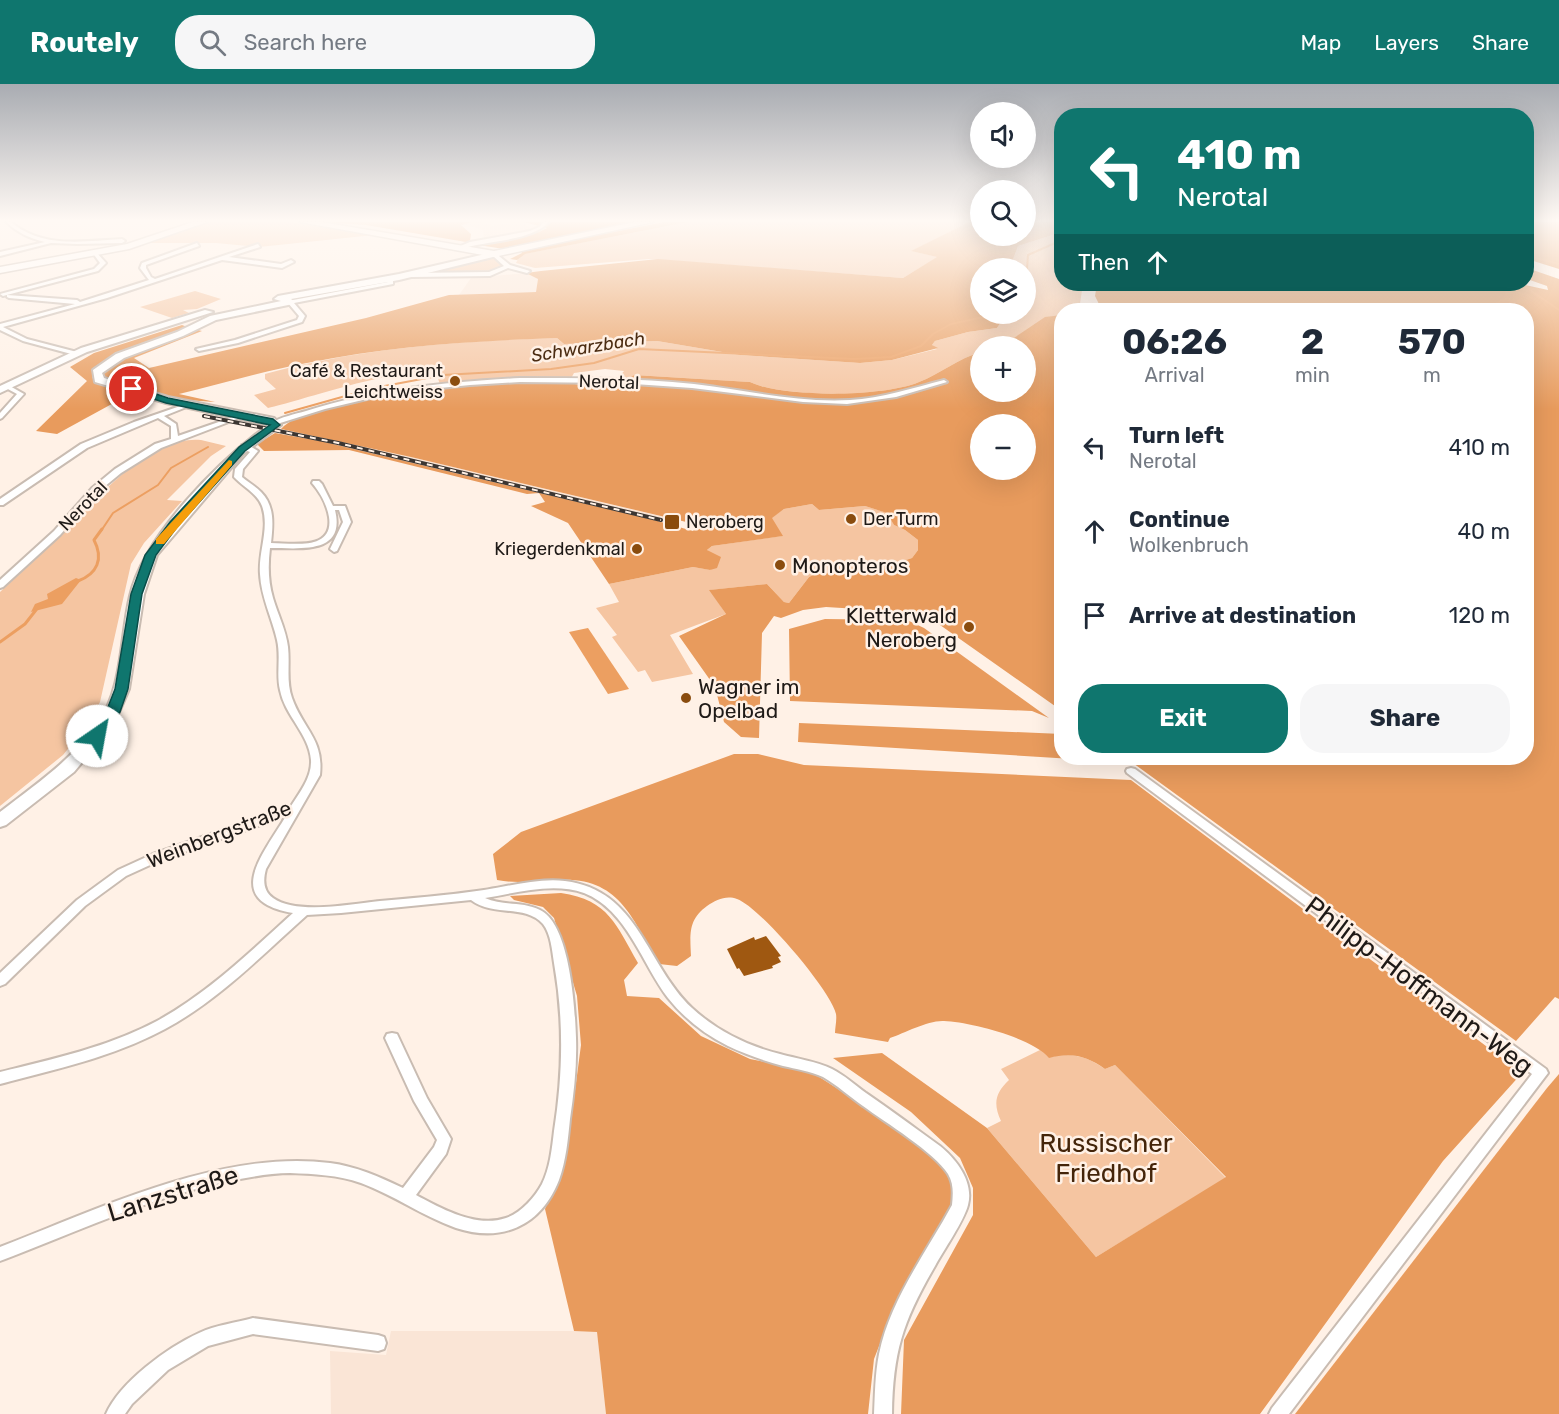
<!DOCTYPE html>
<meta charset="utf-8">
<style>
body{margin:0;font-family:Rubik,sans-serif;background:#f6f6f7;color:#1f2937;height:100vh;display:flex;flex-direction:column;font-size:22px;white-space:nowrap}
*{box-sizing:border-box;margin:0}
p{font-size:20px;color:#747a83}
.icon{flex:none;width:33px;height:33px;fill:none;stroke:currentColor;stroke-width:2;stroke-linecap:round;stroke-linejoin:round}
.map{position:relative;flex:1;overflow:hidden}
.panel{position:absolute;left:1054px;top:219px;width:480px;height:462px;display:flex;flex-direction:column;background:#fff;border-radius:24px;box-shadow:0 6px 24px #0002}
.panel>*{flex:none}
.top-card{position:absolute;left:1054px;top:24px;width:480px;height:183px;border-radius:24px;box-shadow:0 6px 24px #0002;background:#0f766e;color:#fff;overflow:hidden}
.buttons{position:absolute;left:970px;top:18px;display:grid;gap:12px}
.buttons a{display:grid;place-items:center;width:66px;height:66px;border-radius:50%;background:#fff;box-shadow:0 6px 24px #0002;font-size:30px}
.pin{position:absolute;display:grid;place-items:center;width:51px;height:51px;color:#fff;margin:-26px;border:3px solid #fff;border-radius:50%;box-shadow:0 2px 6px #0007}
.me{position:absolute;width:66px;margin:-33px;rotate:33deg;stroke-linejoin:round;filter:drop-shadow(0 0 4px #0008)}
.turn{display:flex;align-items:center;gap:21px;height:126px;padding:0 24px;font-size:27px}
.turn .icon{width:78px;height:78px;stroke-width:2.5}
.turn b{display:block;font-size:42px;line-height:51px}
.then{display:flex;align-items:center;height:57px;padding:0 24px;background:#0003;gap:12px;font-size:22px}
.eta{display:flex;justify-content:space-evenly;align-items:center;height:102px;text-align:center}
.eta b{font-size:36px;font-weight:700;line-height:42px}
.button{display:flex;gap:12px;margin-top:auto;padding:12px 24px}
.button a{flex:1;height:69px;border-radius:24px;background:#0f766e;color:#fff;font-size:24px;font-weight:700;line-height:69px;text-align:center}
.button a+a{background:#f6f6f7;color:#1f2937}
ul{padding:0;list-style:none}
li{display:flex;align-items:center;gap:18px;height:84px;padding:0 24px}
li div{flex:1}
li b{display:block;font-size:22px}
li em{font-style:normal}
header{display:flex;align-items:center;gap:36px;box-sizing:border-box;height:84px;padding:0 30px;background:#0f766e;color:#fff}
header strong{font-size:28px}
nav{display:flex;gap:33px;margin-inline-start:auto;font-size:21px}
.search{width:420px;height:54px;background:#f6f6f7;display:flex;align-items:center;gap:15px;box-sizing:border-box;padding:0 21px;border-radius:24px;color:#747a83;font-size:22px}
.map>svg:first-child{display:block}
.built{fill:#fae5d6}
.green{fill:#f5c5a1;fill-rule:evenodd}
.forest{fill:#e89b5d;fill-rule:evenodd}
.water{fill:#ec9f61}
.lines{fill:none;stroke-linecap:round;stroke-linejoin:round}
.stream-far1{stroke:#ec9f61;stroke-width:2}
.stream{stroke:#ec9f61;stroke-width:3}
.building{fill:#9f5811}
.street-casing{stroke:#c9bcb2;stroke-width:4}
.secondary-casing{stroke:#c9bcb2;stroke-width:4}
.primary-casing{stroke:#c9bcb2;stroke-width:3}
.street{fill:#fff;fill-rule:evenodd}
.secondary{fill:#fff;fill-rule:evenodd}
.primary{fill:#fff;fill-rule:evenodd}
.rail-casing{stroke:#3c3632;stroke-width:4}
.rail{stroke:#fff1e6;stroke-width:2;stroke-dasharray:6;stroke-linecap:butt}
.route{fill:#0f766e;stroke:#0a4d48;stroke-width:1.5}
.slow{fill:#f59e0b}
.poi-dot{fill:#8a4c0e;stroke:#fff1e6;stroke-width:2}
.labels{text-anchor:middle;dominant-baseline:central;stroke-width:5;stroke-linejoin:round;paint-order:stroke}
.far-water-label{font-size:18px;font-style:italic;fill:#4c2d13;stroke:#fff1e6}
.far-poi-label{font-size:18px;fill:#1f1a17;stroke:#fff1e6;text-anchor:end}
.far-street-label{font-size:18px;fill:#1f1a17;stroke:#fff1e6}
.poi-label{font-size:21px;fill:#1f1a17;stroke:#fff1e6;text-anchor:start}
.street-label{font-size:21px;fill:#1f1a17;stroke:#fff1e6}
.near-street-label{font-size:26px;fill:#1f1a17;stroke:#fff1e6}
.near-park-label{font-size:26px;fill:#44250a;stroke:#fff1e6}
</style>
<header>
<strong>Routely</strong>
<div class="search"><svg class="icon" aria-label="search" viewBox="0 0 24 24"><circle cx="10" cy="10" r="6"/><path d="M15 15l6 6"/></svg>Search here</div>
<nav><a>Map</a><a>Layers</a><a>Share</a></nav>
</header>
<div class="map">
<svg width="1559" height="1330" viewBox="0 0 1559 1330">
<rect width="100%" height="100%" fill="#fff1e6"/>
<g class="built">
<polygon points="480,138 492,142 519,138 534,145 531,147 484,155 483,146 465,140"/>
<polygon points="526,189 538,195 536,208 459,211 471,194"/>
<polygon points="296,348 411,373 664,433 658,438 291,351"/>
<polygon points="391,1247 597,1247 606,1330 331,1330 330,1267 386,1271"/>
</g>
<g class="green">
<polygon points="209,138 288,138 374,151 259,163 216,159 146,159"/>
<polygon points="688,138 969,138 912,167 938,173 903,194 649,175 535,184 516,179 519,173 524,170"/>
<path d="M1062,148V200H1083L1079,226H1062V231L1045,234L1002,262H981V268C959,274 940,290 919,298C884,313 784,314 750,298L634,291L624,300L596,302L555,298L441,304L437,291C403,280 304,316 268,324L254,311L276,305L265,295V290C361,264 458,257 557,254L564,260L657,257L740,271L860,279L892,276L937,265L932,261L935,257L968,248L997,244L1001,238L1026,230V225L1032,218L1026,217V184H1017L1012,178L1018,162ZM605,285L624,287L614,299L569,298L574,289Z"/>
<polygon points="488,174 498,175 504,183 493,188 424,189"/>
<polygon points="195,207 221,215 197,225 183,226 189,229 172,234 140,223"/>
<path d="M201,356L226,362L211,372L167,416L182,417L144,459L131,480L100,618L87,641L63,671L0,722V508C21,488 43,469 64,448C96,415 150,351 201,356Z"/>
<polygon points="812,420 819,426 865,422 888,429 894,441 905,446 918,456 918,466 912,474 898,479 861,480 839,488 817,489 809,493 789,519 784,518 767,500 710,506 726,530 670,551 693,590 652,598 645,586 638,588 612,553 617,551 596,524 619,518 609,500 693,483 711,486 710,469 707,466 712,462 782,452 771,434 784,425"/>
<path d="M1042,965L1050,973C1071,968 1087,972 1105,985L1115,981L1226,1094L1096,1173L987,1044L1001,1037C993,1020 995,1009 1009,996L1001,985Z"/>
</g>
<g class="forest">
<polygon points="322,138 472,138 461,141 471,150 470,157 466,158 366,141"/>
<polygon points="524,138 640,138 504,165 472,160 539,148 547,144"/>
<polygon points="664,138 688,138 525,170 517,176 510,175 522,169 521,166"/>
<path d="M969,138H981V152H1026V138H1062V148L1018,162L1012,178L1017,184H981V230H1021L1001,238L997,244L968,248L935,257L932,261L938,264L892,276L860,279L740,271L657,257L564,260L557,254C473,257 390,262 307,279C264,287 221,300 179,310L215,318L172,315L102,295L101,286L124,272L194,245L202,247L134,274L149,284L366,234L449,211L536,208L538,195L526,189L541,187L658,175L903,194L937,173L911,167Z"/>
<polygon points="1527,138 1559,138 1559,185 1527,175"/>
<polygon points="1527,184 1559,195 1559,915 1555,913 1516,957 1126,674 1527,674 1527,226 1102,226 1095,212 1097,200 1521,200 1548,206 1547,202 1527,195"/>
<path d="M1062,231V627L923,529L826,523L803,526L781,534L774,532L762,549L759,654L741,653L724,638L715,603L679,552L726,530L709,506L767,500L784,518L789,519L809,493L817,489L839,488L860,480L897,479L912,474L918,466V456L905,446L894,441L887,429L865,422L819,426L812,420L784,425L772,434L783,452L712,462L707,466L721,473L717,484L710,486L693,483L609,500L568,439L531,422L545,418L539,409L527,410L349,366L264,367L257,360L275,349L320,357L654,436L693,447L699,441L411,373L281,345C320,305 497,296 554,298C581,299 612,310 634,291L750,298C783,314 884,313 919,298C940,290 959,274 981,268V308H1026V262H1002L1045,233ZM981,340H1026V386H981Z"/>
<polygon points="182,241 190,244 97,285 92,291 93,295 98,299 138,309 130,310 57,350 36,347 87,297 70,283 94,269"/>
<polygon points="825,535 907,536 924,544 1049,634 1032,627 790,617 789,545"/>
<polygon points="799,639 1062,650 1062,674 1100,674 1105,677 798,658"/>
<path d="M734,670H758L804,681L1131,696L1522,989L1443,1077L1260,1330H901L904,1256L973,1131V1104L960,1074L911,1028L833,974L882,969L987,1044L1096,1173L1226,1093L1115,981L1105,985C1087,972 1071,968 1049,974C1033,954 970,938 944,937C928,936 905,949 890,954L888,958L835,949C835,944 837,936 836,930C831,907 760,823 737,815C726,811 716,816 707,822C688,836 690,850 691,872L677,882L659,880C632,835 620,792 557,796C536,797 517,800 497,796L493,770L521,748Z"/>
<path d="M561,809C609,816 616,841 638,879L624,896L627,912L659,914L701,952L750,975L810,987L908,1050L944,1083L955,1103L954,1119L899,1211L874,1275L868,1330H606L597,1248L574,1247L545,1125L558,1094L574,1014L581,961L577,912L554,834L543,823L514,816L510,812Z"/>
<polygon points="1559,990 1559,1330 1295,1330 1547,1004"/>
</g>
<g class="water">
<polygon points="76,494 81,496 62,520 31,528 35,520 48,515 47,510"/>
<polygon points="588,544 629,605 608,610 569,548"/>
</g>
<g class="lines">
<g class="stream-far1">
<polyline points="1527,172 1559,180"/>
<polyline points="1026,199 1028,171 1062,156"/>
<polyline points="1513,200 1533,205 1530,206 1559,226"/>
<polyline points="285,329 374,304 443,291 551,285 594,279 639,265 855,275 891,273 921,262 933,250 951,240 998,230"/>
<polyline points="101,447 113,429 158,401 171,384 208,363"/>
</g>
<g class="stream">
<path d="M78,497C97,490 104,475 94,456L102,445"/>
<polyline points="0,558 25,540 36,526"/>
</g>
</g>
<polygon class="building" points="766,852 781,872 778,873 781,878 772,882 773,884 744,892 739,884 737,885 727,865 754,853 755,856"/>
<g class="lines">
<g class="street-casing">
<g id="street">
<path d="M6,138H11C43,165 84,157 122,155L125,157L122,159L77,160L51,159L0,172V168L45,158C29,154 18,149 6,138Z"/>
<path d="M544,138H549C530,158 487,156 461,165L458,163L470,158L530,147L539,143Z"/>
<polygon points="197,159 199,162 146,181 146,184 151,193 155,195 258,160 260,163 229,173 281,180 291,176 294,178 282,184 222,176 107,214 3,243 27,255 77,268 77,270 75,271 23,257 0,246 0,240 75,220 9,214 7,213 7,211 77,216 80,218 149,196 140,184 142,179"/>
<polygon points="92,168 96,168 106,179 98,187 3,212 0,210 94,185 100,179"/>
<polygon points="494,168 510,181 530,187 527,189 508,184 490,192 412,193 409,191 412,189 489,188 504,182 492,171"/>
<polygon points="390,193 393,195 393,200 294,219 305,232 302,238 238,259 199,267 196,265 235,256 297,236 299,232 288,219 288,217 388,198 387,195"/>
<path d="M520,294C578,294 637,294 694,300C745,306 798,319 850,316C882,314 913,304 944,296L947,298L896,313L847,320L803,318L692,304L620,299L520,298L470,301L420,306L371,314L325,325L277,340L271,339C281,333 295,330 306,327C375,305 448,298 520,294Z"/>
<polygon points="8,301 24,310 2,334 0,335 0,329 17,310 6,304 5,303"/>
<polygon points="189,319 194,320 164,332 176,340 178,352 242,330 247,331 161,364 121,389 98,408 60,451 3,503 0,504 0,496 54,447 92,404 115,385 155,360 171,355 171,342 158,334 87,364 3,421 0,421 0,415 81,360 134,338"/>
<path d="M242,361H248L258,367L243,385L242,393C248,398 255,402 261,408C275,422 273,441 271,459C293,459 334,467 329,433C327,421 320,408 312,399L313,397H319L322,400L333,422H345L351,438L337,467L334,468L330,465L343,438L339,426H335C346,471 300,464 270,464C268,481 268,497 273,514C278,531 286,546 288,563C290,581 286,598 292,614C303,645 324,655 320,691L266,785C263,796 263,807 273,814C297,831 351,820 380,817C415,814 450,811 484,806C510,802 539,794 565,797C639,806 646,881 692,924C717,947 748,962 780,970C797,975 816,977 832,985C844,991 855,1001 866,1009C891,1026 915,1044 940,1062C957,1076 974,1098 968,1121C964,1137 943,1167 935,1182C903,1237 893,1267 892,1330H874C875,1310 875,1290 879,1270C890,1216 926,1169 952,1121C953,1111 954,1100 948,1090C934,1068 886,1039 863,1022C850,1013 837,1001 823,993C810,987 796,985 783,982C764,977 745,970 728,962C704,950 684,934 668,914C642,880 627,826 584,809C553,798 516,809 485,814C502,822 523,817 540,826C570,840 575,924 576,954C577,981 574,1008 570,1035C568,1055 566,1077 559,1096C541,1142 502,1159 456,1144C422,1132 394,1111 361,1099C338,1091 314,1090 290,1089C268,1089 246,1094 224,1098C146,1115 74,1149 0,1177V1163C99,1125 222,1065 330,1079C355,1082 380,1093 403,1104L434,1063L437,1056L414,1017L385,954L387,950L392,949L397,950L427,1014L451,1055L446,1070L416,1111C442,1125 476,1144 506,1134C521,1129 535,1113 542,1100C550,1084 552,1064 554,1047C563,990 564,936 554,879C552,867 551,850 543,840C525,820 493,833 471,816L341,829L307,831C262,871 219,916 165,945C113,973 56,985 0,1000V988C53,975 108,963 157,937C208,909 250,868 293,829C221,817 264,769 286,732L161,776L126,792L85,822L5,900L0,902V889L77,816L118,786L153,770L291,722C300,708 312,693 311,676C309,650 285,632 280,606C276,590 281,573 277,556C272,534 261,513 260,490C258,468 270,444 262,422C257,409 243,403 234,393L235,385L250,368L242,365Z"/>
<polygon points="1131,684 1135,685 1546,985 1548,989 1289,1330 1269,1330 1272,1324 1532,990 1127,689 1126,687 1127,685"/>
<path d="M253,1234L378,1251L384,1253L386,1259L384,1265L378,1267L253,1250L208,1262L168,1286L132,1320L125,1330H106C120,1298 168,1263 199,1249C215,1241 236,1239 253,1234Z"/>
</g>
</g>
<g class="secondary-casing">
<g id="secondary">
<path d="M494,168L497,172L399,196L291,215L295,218L293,220L216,236L183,252L124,274L102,289L104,294L168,313L274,334L281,341L243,370L157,471L144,510L129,605L114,640L74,688L6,741L0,743V728C35,701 72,676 98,639C123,604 120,553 130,512C144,451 219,377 268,341L166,319L95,298L93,286L116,270L177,248L210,232L281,217L274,215L278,212L399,190Z"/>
<polygon points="205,226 213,228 87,268 0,309 0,302 81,264"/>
</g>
</g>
<g class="primary-casing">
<g id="primary">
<polygon points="193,138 207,138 129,165 0,189 0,183 127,160"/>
<polygon points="300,138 321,138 494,167 635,138 653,138 494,173"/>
</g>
</g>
<use href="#street" class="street"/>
<use href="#secondary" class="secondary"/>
<use href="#primary" class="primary"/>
<g class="rail-casing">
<polyline id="rail" points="204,332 338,359 661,436"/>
</g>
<use href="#rail" class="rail"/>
</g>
<linearGradient id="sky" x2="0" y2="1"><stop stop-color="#a9acb2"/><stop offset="0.42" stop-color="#fff9f4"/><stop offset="1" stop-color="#fff9f4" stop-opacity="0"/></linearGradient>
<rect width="1559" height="325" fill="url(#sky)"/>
<polygon class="route" points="132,302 168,314 273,335 280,341 245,367 177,443 156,471 142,510 128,605 120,628 102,655 97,656 91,652 106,628 115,605 131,510 145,471 170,438 239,363 270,341 166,319 129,307"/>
<polygon class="slow" points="229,376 232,377 232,381 164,460 156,460 156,455"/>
<g class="poi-dot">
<circle cx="455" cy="297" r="6"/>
<circle cx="851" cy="435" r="6"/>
<rect x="664" y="430" width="16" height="16" rx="3"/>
<circle cx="637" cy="465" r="6"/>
<circle cx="780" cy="481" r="6"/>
<circle cx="969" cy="543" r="6"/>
<circle cx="686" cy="614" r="6"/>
</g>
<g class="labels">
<g class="far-water-label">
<text transform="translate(588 263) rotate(-9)">Schwarzbach</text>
</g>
<g class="far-poi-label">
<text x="443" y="287">Café &amp; Restaurant<tspan x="443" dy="21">Leichtweiss</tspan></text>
<text x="863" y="435" text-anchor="start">Der Turm</text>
<text x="686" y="438" text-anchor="start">Neroberg</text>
<text x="625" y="465">Kriegerdenkmal</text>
</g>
<g class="far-street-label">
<text transform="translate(609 298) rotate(2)">Nerotal</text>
<text transform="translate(83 422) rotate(-46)">Nerotal</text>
</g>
<g class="poi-label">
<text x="792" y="481">Monopteros</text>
<text x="957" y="531" text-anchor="end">Kletterwald<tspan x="957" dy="24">Neroberg</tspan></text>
<text x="698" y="602">Wagner im<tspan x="698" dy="24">Opelbad</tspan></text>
</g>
<g class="street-label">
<text transform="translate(219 750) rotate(-21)">Weinbergstraße</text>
</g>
<g class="near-street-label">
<text transform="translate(1419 902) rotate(37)">Philipp-Hoffmann-Weg</text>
<text transform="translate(173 1110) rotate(-17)">Lanzstraße</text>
</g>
<g class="near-park-label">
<text x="1106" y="1059">Russischer<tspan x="1106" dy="30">Friedhof</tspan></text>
</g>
</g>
</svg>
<div class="buttons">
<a><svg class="icon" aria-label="sound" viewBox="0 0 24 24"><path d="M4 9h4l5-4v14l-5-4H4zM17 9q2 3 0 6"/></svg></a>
<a><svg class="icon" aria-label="search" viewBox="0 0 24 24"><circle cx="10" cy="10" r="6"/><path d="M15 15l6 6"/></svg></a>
<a><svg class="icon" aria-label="layers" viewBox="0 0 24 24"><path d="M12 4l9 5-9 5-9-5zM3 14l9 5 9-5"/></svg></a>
<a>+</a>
<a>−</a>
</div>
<div class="pin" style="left:132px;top:305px;background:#d93025"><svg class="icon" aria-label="arrive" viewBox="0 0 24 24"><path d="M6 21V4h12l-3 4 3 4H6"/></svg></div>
<svg class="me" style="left:97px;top:652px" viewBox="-20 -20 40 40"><circle r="19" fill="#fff"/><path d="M0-13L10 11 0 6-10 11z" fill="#0f766e"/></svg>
<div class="top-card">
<div class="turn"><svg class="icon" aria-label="left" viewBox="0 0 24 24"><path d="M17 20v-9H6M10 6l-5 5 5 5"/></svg><div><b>410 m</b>Nerotal</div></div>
<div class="then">Then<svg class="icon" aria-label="ahead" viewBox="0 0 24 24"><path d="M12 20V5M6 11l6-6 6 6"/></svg></div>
</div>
<section class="panel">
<div class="eta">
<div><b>06:26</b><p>Arrival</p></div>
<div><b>2</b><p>min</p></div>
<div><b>570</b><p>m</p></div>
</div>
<ul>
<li><svg class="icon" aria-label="left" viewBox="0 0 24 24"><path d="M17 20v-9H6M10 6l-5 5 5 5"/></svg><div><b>Turn left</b><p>Nerotal</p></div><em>410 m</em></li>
<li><svg class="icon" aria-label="ahead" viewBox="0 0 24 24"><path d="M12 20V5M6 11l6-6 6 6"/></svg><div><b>Continue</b><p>Wolkenbruch</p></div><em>40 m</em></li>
<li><svg class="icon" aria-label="arrive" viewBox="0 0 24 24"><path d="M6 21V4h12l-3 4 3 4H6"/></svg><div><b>Arrive at destination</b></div><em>120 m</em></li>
</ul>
<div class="button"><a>Exit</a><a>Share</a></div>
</section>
</div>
